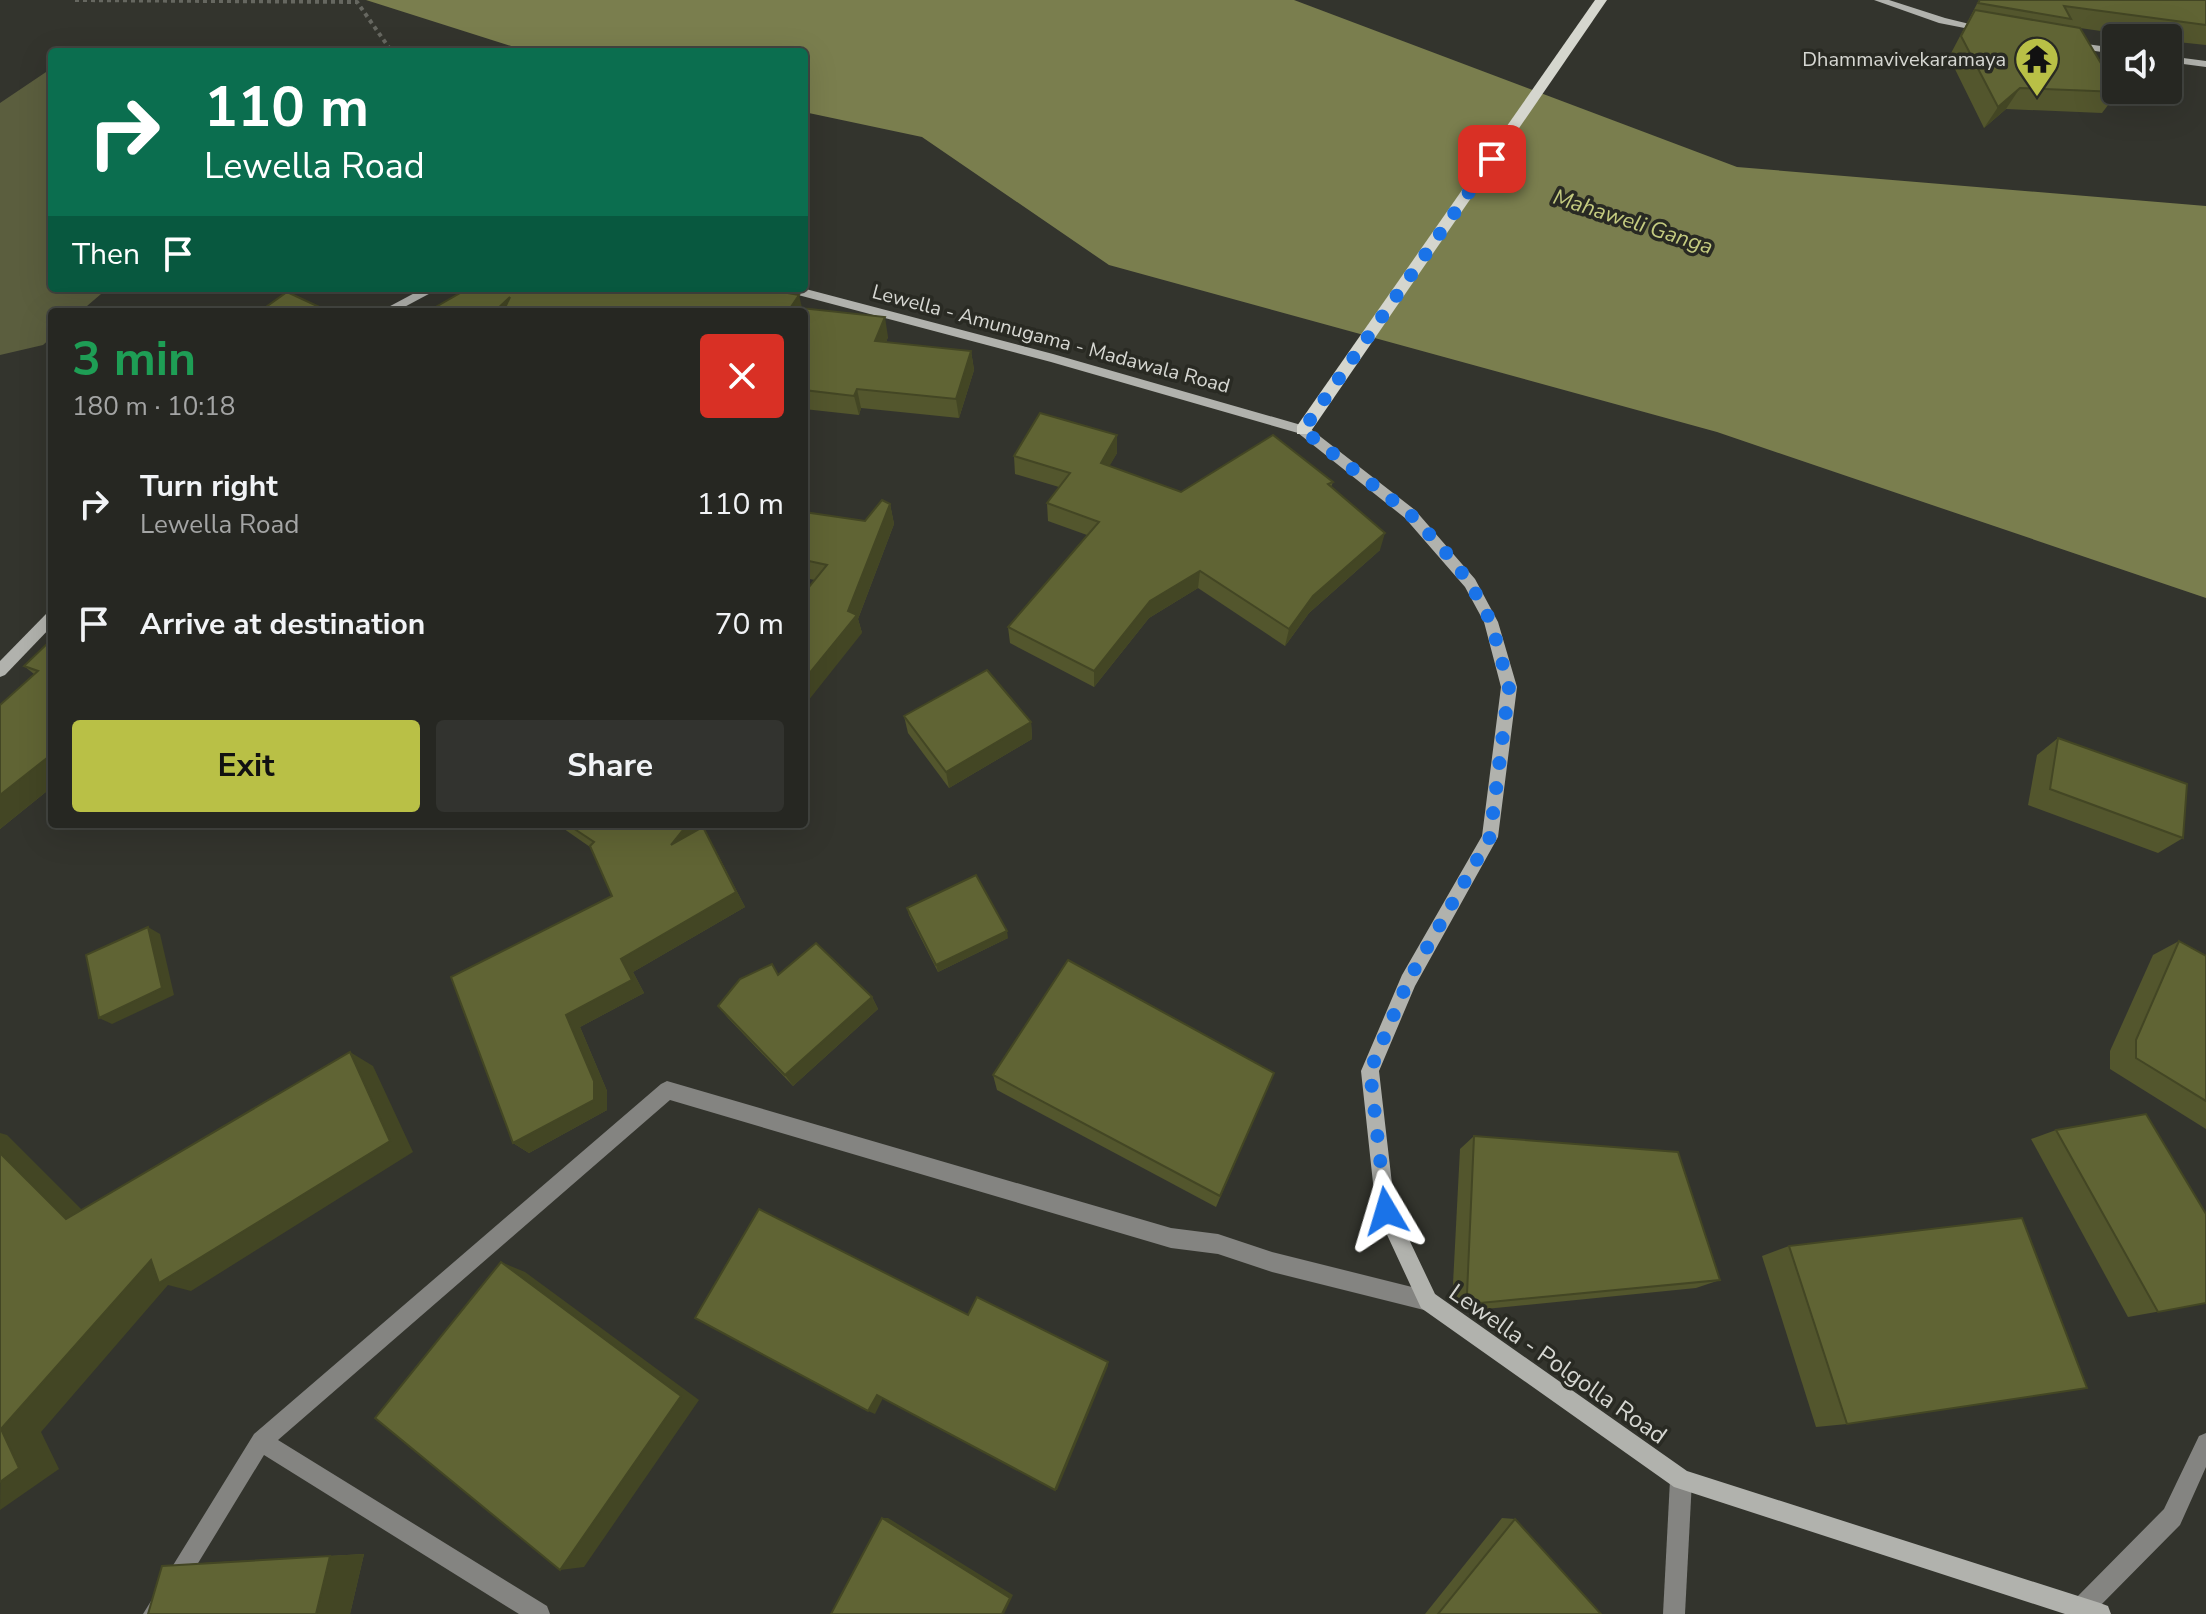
<!DOCTYPE html>
<meta charset="utf-8">
<style>
body{margin:0;font-family:"Nunito Sans",sans-serif;background:#32332f;color:#f1f3f6;height:100vh;display:flex;flex-direction:column;font-size:30px;white-space:nowrap}
*{box-sizing:border-box;margin:0}
p{font-size:26px;color:#a4a5a5}
.icon{flex:none;width:44px;height:44px;fill:none;stroke:currentColor;stroke-width:2;stroke-linecap:round;stroke-linejoin:round}
.map{position:relative;flex:1;overflow:hidden}
.details{position:absolute;left:48px;top:308px;width:760px;height:520px;display:flex;flex-direction:column;background:#262722;border-radius:8px;box-shadow:0 8px 32px #0002,0 0 0 2px #424440}
.details>*{flex:none}
.banner{position:absolute;left:48px;top:48px;width:760px;height:244px;border-radius:8px;box-shadow:0 8px 32px #0002,0 0 0 2px #424440;background:#0b6e4f;color:#fff;overflow:hidden}
.tools{position:absolute;left:2102px;top:24px;display:grid;gap:16px}
.tools a{display:grid;place-items:center;width:80px;height:80px;border-radius:8px;background:#262722;box-shadow:0 8px 32px #0002,0 0 0 2px #424440;font-size:40px}
.pin{position:absolute;display:grid;place-items:center;width:68px;height:68px;color:#fff;margin:-34px;border-radius:16px;box-shadow:0 4px 12px #0006}
.me{position:absolute;width:88px;margin:-44px;rotate:353deg;stroke-linejoin:round;filter:drop-shadow(0 0 6px #0008)}
.turn{display:flex;align-items:center;gap:28px;height:168px;padding:0 24px;font-size:36px}
.turn .icon{width:104px;height:104px;stroke-width:2.5}
.turn b{display:block;font-size:56px;line-height:68px}
.then{display:flex;align-items:center;height:76px;padding:0 24px;background:#0003;gap:16px;font-size:30px}
.round{display:grid;place-items:center;flex:none;width:84px;height:84px;border-radius:8px;background:#32332f}
.summary{display:flex;align-items:center;justify-content:space-between;height:136px;padding:0 24px}
h1{font-size:48px;font-weight:700;line-height:60px;color:#1e9e55}
.action{display:flex;gap:16px;margin-top:auto;padding:16px 24px}
.action a{flex:1;height:92px;border-radius:8px;background:#b9c046;color:#111;font-size:32px;font-weight:700;line-height:92px;text-align:center}
.action a+a{background:#32332f;color:#f1f3f6}
ul{padding:0;list-style:none}
li{display:flex;align-items:center;gap:24px;height:120px;padding:0 24px}
li div{flex:1}
li b{display:block;font-size:30px}
li em{font-style:normal}
.map>svg:first-child{display:block}
.green{fill:#5b5e3e}
.water{fill:#7a7e4e}
.lines{fill:none;stroke-linecap:round;stroke-linejoin:round}
.path{stroke:#666760;stroke-width:4;stroke-dasharray:4 4;stroke-linecap:butt}
.lane{fill:#848481;fill-rule:evenodd}
.secondary{fill:#b1b2ad;fill-rule:evenodd}
.primary{fill:#d5d6ce;fill-rule:evenodd}
.wall{fill:#53562d}
.shaded-wall{fill:#434624}
.building{fill:#606434;stroke:#434624;stroke-width:2}
.route{stroke:#1a73e8;stroke-width:14;stroke-dasharray:0 25.2}
.labels{text-anchor:middle;dominant-baseline:central;stroke-width:7;stroke-linejoin:round;paint-order:stroke}
.far-poi-label{font-size:20px;fill:#d6d7d2;stroke:#292a23;text-anchor:end}
.far-street-label{font-size:20px;fill:#d6d7d2;stroke:#292a23}
.far-water-label{font-size:22px;font-style:italic;fill:#c5cc80;stroke:#292a23}
.street-label{font-size:24px;fill:#d6d7d2;stroke:#292a23}
</style>
<div class="map">
<svg width="2206" height="1614" viewBox="0 0 2206 1614">
<rect width="100%" height="100%" fill="#33342d"/>
<polygon class="green" points="52,68 52,288 108,288 80,312 52,312 52,337 43,345 0,355 0,103"/>
<polygon class="water" points="366,0 1294,0 1737,167 2206,206 2206,598 1717,432 1109,265 922,137 804,112 804,52 530,52"/>
<g class="lines">
<polyline class="path" points="75,0 357,2 392,52"/>
<g class="lane">
<polygon points="667,1081 1171,1228 1218,1234 1272,1252 1428,1291 1435,1294 1438,1301 1435,1308 1428,1311 1272,1272 1218,1254 1171,1248 670,1100 278,1440 547,1606 550,1614 519,1614 264,1455 167,1614 143,1614 254,1434 661,1084"/>
<polygon points="2206,1433 2206,1467 2180,1525 2092,1614 2071,1614 2069,1610 2072,1602 2164,1509 2199,1436"/>
<polygon points="1681,1469 1688,1473 1692,1480 1685,1614 1663,1614 1670,1480 1674,1473"/>
</g>
<g class="secondary">
<polygon points="1874,0 1889,0 1945,18 1990,29 1985,32 1939,23"/>
<polygon points="2071,42 2116,48 2116,54 2067,47 2066,45"/>
<polygon points="2168,56 2206,61 2206,67 2168,62"/>
<polygon points="424,288 440,288 395,312 379,312"/>
<polygon points="781,288 802,288 1053,354 1308,427 1415,510 1475,579 1498,622 1517,687 1498,837 1415,986 1379,1071 1395,1210 1435,1294 1687,1471 2100,1603 2108,1606 2111,1614 2065,1614 1674,1487 1421,1308 1376,1211 1361,1071 1402,975 1482,836 1501,687 1484,622 1465,587 1405,518 1298,433 1051,362 783,291"/>
<polygon points="52,611 52,626 5,675 0,677 0,661 47,613"/>
</g>
<polygon class="primary" points="1595,0 1607,0 1309,434 1297,434 1297,426"/>
</g>
<g class="wall">
<polygon points="1979,0 2206,0 2206,45 2168,41 2168,38 2149,38 2080,28 2118,92 2102,113 2006,109 1984,128 1949,57"/>
<polygon points="802,309 888,337 886,342 971,351 974,370 959,418 861,408 859,415 804,409 804,312"/>
<polygon points="1117,435 1117,453 1109,466 1181,492 1333,482 1331,487 1380,550 1309,613 1285,646 1198,588 1149,618 1094,687 1010,643 1008,627 1087,535 1048,521 1047,503 1059,487 1015,474 1014,456"/>
<polygon points="890,504 894,524 858,619 862,633 815,580 804,578 804,512 865,521"/>
<polygon points="52,639 52,787 0,829 0,705 34,674 24,666"/>
<polygon points="904,716 1031,722 1032,739 949,788 908,733"/>
<polygon points="2058,738 2183,838 2158,853 2028,805 2037,755"/>
<polygon points="557,824 703,824 705,830 745,907 633,972 644,993 580,1027 607,1091 607,1110 529,1153 513,1143 612,896 590,847"/>
<polygon points="907,908 1008,938 938,972 909,915"/>
<polygon points="2179,941 2206,956 2206,1129 2110,1069 2110,1051 2153,955"/>
<polygon points="779,975 872,997 878,1009 793,1086 728,1018 718,1006"/>
<polygon points="1274,1073 1216,1207 997,1090 993,1075"/>
<polygon points="2056,1130 2206,1303 2128,1317 2031,1139"/>
<polygon points="1474,1136 1720,1280 1696,1288 1465,1311 1452,1303 1460,1149"/>
<polygon points="1789,1246 1847,1424 1816,1427 1762,1256"/>
<polygon points="1502,1518 1515,1519 1601,1614 1425,1614"/>
<polygon points="364,1554 350,1614 162,1566 203,1563"/>
</g>
<g class="shaded-wall">
<polygon points="2020,88 2006,109 1984,128 1998,107"/>
<polygon points="799,295 803,312 791,307"/>
<polygon points="510,297 518,312 494,312"/>
<polygon points="885,317 888,337 879,361 875,341"/>
<polygon points="971,351 974,370 959,418 956,399"/>
<polygon points="857,389 861,408 859,415 854,396"/>
<polygon points="1117,435 1117,453 1101,481 1101,463"/>
<polygon points="890,504 894,524 858,619 862,633 804,706 804,680 848,611"/>
<polygon points="1385,533 1380,550 1309,613 1285,646 1289,629 1313,596"/>
<polygon points="1200,571 1198,588 1149,618 1094,687 1094,671 1150,601"/>
<polygon points="1031,722 1032,739 949,788 946,772"/>
<polygon points="52,754 52,787 0,829 0,795"/>
<polygon points="688,824 703,824 705,830 745,907 633,972 644,993 580,1027 607,1091 607,1110 529,1153 513,1143 566,1015 621,959 671,845"/>
<polygon points="148,927 160,934 174,995 112,1024 99,1018"/>
<polygon points="1007,931 1008,938 938,972 936,965"/>
<polygon points="872,997 878,1009 793,1086 785,1075"/>
<polygon points="350,1052 373,1066 413,1152 191,1291 168,1285 41,1432 59,1469 0,1510 1,1429 151,1260"/>
<polygon points="0,1133 7,1135 100,1228 66,1219 0,1153"/>
<polygon points="501,1262 525,1272 699,1400 584,1567 560,1570"/>
<polygon points="1108,1362 1108,1366 1057,1490 1055,1490"/>
<polygon points="877,1395 883,1398 875,1414 868,1411"/>
<polygon points="882,1518 888,1518 1013,1595 1004,1614"/>
<polygon points="364,1554 350,1614 316,1614 330,1556"/>
</g>
<g class="building">
<polygon points="1980,0 2206,0 2206,25 2064,6 2071,19 1978,3"/>
<polygon points="1975,10 2080,28 2118,92 2020,88 1998,107 1961,36"/>
<polygon points="469,288 759,288 799,295 791,307 885,317 875,341 971,351 956,399 857,389 854,396 804,390 804,312 503,312 510,297 494,312 427,312"/>
<polygon points="287,292 330,312 259,312"/>
<polygon points="1040,413 1117,435 1101,463 1181,492 1273,435 1333,482 1328,484 1385,533 1313,596 1289,629 1200,571 1150,601 1094,671 1008,627 1099,522 1047,503 1070,473 1014,456"/>
<polygon points="882,500 890,504 848,611 857,615 804,680 804,593 827,565 804,560 804,512 865,521"/>
<polygon points="52,639 52,754 0,795 0,705 38,671 24,666"/>
<polygon points="987,670 1031,722 946,772 904,716"/>
<polygon points="2058,738 2187,784 2183,838 2050,789"/>
<polygon points="567,824 688,824 671,845 703,827 736,892 621,959 632,980 566,1015 594,1081 594,1100 513,1143 451,977 612,896 590,846 594,842"/>
<polygon points="976,875 1007,931 936,965 907,908"/>
<polygon points="148,927 162,988 99,1018 86,955"/>
<polygon points="2179,941 2206,956 2206,1101 2136,1058 2136,1040"/>
<polygon points="816,943 872,997 785,1075 718,1006 740,979 772,964 778,975"/>
<polygon points="1068,960 1274,1073 1220,1196 993,1075"/>
<polygon points="350,1052 390,1141 159,1283 151,1260 1,1429 19,1468 0,1482 0,1153 66,1219"/>
<polygon points="2146,1114 2206,1214 2206,1303 2158,1312 2056,1130"/>
<polygon points="1474,1136 1678,1152 1720,1280 1480,1303 1467,1294"/>
<polygon points="759,1209 968,1315 977,1297 1108,1362 1055,1490 877,1395 868,1411 695,1318"/>
<polygon points="2022,1218 2087,1388 1847,1424 1789,1246"/>
<polygon points="501,1262 681,1396 560,1570 375,1418"/>
<polygon points="882,1518 1010,1598 1002,1614 831,1614"/>
<polygon points="1515,1519 1601,1614 1438,1614"/>
<polygon points="330,1556 316,1614 148,1614 162,1566"/>
</g>
<g class="lines">
<polyline class="route" points="1386,1211 1370,1071 1408,981 1490,837 1509,687 1491,622 1470,583 1443,549 1410,514 1303,430 1492,159"/>
</g>
<defs>
<g id="temple-pin" transform="scale(2.3)"><path d="M0 17L-7.5 6A9.5 9.5 0 1 1 7.5 6Z" fill="#b9c046" stroke="#292a23"/><path d="M0-6L5-2H3V0L6.5 2.5H4V6H1.5V3h-3V6H-4V2.5H-6.5L-3 0V-2H-5Z" fill="#111"/></g>
</defs>
<g fill-rule="evenodd">
<use href="#temple-pin" x="2037" y="59"/>
</g>
<g class="labels">
<g class="far-poi-label">
<text x="2006" y="59">Dhammavivekaramaya</text>
</g>
<g class="far-street-label">
<text transform="translate(1051 339) rotate(15)">Lewella - Amunugama - Madawala Road</text>
</g>
<g class="far-water-label">
<text transform="translate(1633 222) rotate(18)">Mahaweli Ganga</text>
</g>
<g class="street-label">
<text transform="translate(1558 1364) rotate(35)">Lewella - Polgolla Road</text>
</g>
</g>
</svg>
<div class="tools">
<a><svg class="icon" aria-label="sound" viewBox="0 0 24 24"><path d="M4 9h4l5-4v14l-5-4H4zM17 9q2 3 0 6"/></svg></a>
</div>
<div class="pin" style="left:1492px;top:159px;background:#d93025"><svg class="icon" aria-label="arrive" viewBox="0 0 24 24"><path d="M6 21V4h12l-3 4 3 4H6"/></svg></div>
<svg class="me" style="left:1386px;top:1211px" viewBox="-20 -20 40 40"><path d="M0-17L14 15 0 8-14 15z" fill="#1a73e8" stroke="#fff" stroke-width="4"/></svg>
<div class="banner">
<div class="turn"><svg class="icon" aria-label="right" viewBox="0 0 24 24"><path d="M7 20v-9h11M14 6l5 5-5 5"/></svg><div><b>110 m</b>Lewella Road</div></div>
<div class="then">Then<svg class="icon" aria-label="arrive" viewBox="0 0 24 24"><path d="M6 21V4h12l-3 4 3 4H6"/></svg></div>
</div>
<section class="details">
<div class="summary"><div><h1>3 min</h1><p>180 m · 10:18</p></div><a class="round" style="background:#d93025;color:#fff"><svg class="icon" aria-label="close" viewBox="0 0 24 24"><path d="M6 6l12 12M18 6L6 18"/></svg></a></div>
<ul>
<li><svg class="icon" aria-label="right" viewBox="0 0 24 24"><path d="M7 20v-9h11M14 6l5 5-5 5"/></svg><div><b>Turn right</b><p>Lewella Road</p></div><em>110 m</em></li>
<li><svg class="icon" aria-label="arrive" viewBox="0 0 24 24"><path d="M6 21V4h12l-3 4 3 4H6"/></svg><div><b>Arrive at destination</b></div><em>70 m</em></li>
</ul>
<div class="action"><a>Exit</a><a>Share</a></div>
</section>
</div>
